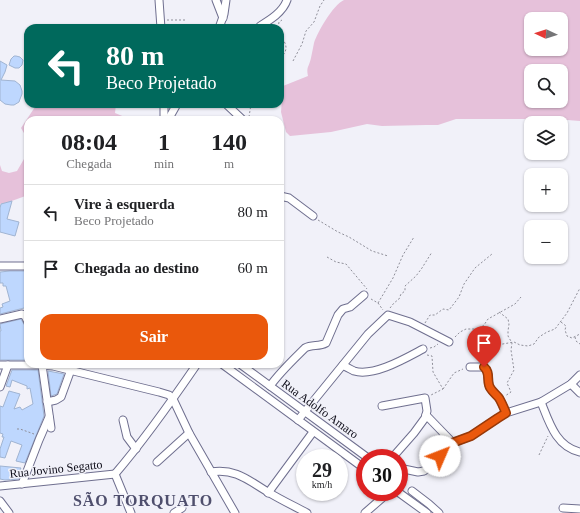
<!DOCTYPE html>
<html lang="pt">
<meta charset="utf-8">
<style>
body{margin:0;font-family:Georgia,serif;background:#f6f6f6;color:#202124;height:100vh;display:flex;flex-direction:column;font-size:15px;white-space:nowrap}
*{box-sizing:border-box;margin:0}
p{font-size:13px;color:#757577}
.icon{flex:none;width:22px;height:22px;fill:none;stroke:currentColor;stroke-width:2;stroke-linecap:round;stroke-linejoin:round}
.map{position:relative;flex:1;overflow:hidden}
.drawer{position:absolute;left:24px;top:116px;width:260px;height:252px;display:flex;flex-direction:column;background:#fff;border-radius:12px;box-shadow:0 1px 3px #0004}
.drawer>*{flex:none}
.banner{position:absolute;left:24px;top:24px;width:260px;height:84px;border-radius:12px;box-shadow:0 1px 3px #0004;background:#00695c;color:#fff;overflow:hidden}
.needle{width:26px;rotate:274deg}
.controls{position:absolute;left:524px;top:12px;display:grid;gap:8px}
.controls a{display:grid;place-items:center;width:44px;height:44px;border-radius:8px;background:#fff;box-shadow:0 1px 3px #0004;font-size:20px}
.speed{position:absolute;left:296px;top:449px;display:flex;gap:8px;font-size:20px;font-weight:700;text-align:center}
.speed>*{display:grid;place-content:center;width:52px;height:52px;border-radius:50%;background:#fff;box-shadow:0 1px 3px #0004;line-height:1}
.speed small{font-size:10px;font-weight:400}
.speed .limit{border:6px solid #d22;background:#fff;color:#111}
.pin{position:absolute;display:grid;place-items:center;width:34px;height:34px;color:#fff;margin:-41px -17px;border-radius:50% 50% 50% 0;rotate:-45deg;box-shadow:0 0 4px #0007}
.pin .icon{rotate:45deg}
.me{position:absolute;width:44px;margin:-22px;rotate:46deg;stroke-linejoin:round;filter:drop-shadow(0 0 3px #0008)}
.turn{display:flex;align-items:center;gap:14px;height:84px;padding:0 16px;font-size:18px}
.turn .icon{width:52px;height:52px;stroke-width:2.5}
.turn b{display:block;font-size:28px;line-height:34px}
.eta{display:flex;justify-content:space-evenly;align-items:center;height:68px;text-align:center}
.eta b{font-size:24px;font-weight:700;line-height:28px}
.cta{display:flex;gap:8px;margin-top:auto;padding:8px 16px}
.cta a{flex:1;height:46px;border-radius:12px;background:#ea580c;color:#fff;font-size:16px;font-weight:700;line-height:46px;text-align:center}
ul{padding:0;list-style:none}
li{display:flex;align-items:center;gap:12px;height:56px;padding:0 16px;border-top:1px solid #e0e0e0}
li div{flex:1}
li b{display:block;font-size:15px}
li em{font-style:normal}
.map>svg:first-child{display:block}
.green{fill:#e6c1da;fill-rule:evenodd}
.building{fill:#bed7fe;stroke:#a0b4d2}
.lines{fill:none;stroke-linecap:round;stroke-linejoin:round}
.minor-casing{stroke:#6f6f8f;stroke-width:9}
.path{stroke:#8f8f99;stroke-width:1;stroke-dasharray:2 2;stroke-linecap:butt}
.minor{stroke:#fff;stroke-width:7}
.route-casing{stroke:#983908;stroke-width:10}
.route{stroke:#ea580c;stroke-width:7}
.labels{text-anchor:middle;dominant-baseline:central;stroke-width:3;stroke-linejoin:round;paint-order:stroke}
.street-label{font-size:12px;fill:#0b0a16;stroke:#f1f1f9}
.district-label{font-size:16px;font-weight:bold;letter-spacing:1px;fill:#4f4f6d;stroke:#f1f1f9}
</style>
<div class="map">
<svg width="580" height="513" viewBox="0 0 580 513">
<rect width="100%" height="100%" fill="#f1f1f9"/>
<g class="green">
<path d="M344,0H580V121L555,119H456L438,125H426L382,126L367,124L331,132L290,136L286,132L281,112L283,86L308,76C306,67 309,67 311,58C312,53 313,48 314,43C318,31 333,5 344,0ZM531,19H561V49H531ZM531,71H561V101H531Z"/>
<polygon points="37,104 116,104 115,113 132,120 28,120 28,140 21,128"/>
<polygon points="28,147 28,195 9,202 0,204 0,165 2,171 9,173 17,171 24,159"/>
</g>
<g class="building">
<polygon points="14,56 16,56 20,57 23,60 22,65 19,68 15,68 9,65 11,59"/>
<polygon points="0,61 7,65 5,72 1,80 15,81 20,85 22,91 22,94 20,99 19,102 14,105 11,105 5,104 0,100"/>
<polygon points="12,201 7,219 19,222 15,236 0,232 0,208 1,204"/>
<polygon points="10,271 28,271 28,307 0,314 0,308 3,307 2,304 10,301 6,286 3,286 3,283 0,283 0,272"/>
<polygon points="21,319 25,326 28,327 28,360 0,360 0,331 1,331 0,324"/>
<polygon points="12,370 38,370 44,416 25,463 16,461 22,445 11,441 5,458 0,457 0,449 4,437 2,437 3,434 0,433 0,406 3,407 9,391 20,394 14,409 20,407 22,410 33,404 30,388 27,389 27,386 12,380 10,387 6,386"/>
<polygon points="48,371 64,374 57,394 51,396"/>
<polygon points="0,466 21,468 19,472 21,473 19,479 5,480 0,479"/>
</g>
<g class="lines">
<g class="minor-casing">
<g id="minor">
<polyline points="159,0 161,28"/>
<polyline points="216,0 223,18"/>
<path d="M260,26C270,20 283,12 287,0"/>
<polyline points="219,28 224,14 226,0"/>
<polyline points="226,104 243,120"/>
<polyline points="164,120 164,104"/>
<polyline points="168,120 177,104"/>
<polyline points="280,196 289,198 313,216"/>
<polyline points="0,266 28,266"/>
<polyline points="0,319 22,314 25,316 28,322"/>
<polyline points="222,364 365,469"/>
<polyline points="240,364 368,458"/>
<polyline points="0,365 40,365 53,366 159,392 169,395 173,399 189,433 235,513"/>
<polyline points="42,365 51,428"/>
<path d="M343,365C346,367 350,369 354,371C374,377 406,358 423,349"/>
<path d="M470,367H484C490,372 487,378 489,385C490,390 496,394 499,398C502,403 504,408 506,413"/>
<polyline points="571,384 580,393"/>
<path d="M270,386C280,372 293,360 305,348C312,344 319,347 326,343L338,315L343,309L350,307L364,295"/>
<polyline points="0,387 8,365"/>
<polyline points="47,402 56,400 61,397 73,364"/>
<path d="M541,402C549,422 556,447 580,452"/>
<polyline points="382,406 425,398 427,411 425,418 414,433 392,458"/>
<polyline points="426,415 453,443"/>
<polyline points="123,420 127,437 136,449"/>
<polyline points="298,420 368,334 388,315 410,322 449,342"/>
<polyline points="157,462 189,433"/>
<polyline points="399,468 418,472 424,471 429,467 452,443 471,436 498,418 506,413 541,402 571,384 580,375"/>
<path d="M211,472C236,468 249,481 268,492C281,500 294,506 307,513"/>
<path d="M115,474C145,439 171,402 197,364"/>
<polyline points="115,474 131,513"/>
<polyline points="22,484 39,440 49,417"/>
<polyline points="0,486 115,474"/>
<polyline points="412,491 429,504 439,513"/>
<polyline points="398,492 427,513"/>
<polyline points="268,493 313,432"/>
<polyline points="0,501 9,513"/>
<polyline points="563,508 580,509"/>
<polyline points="174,513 182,508"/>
<polyline points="365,513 389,492"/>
</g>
</g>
<g class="path">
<polyline points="167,20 186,20"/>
<polyline points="278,28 279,22 282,20"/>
<path d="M280,35C287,45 289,49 280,59"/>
<polyline points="293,61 302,44 306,31 314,22 320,6 324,0"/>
<polyline points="249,117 251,104"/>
<polyline points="318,220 338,232 349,237 372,251 388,256"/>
<polyline points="327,257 336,262 346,264 367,289"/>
<polyline points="371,299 378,303 383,310"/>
<polyline points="378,303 393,278 403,255 414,237"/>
<polyline points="390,308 394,303 399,299 401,294 405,291 405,286 416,276 422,268 432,252"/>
<polyline points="499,312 508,319 509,324 508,331 508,336 512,343 511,350 514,370 507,383 511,392 505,396"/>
<polyline points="561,322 566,326 565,330 567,336 572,338 580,334"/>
<polyline points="425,323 430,315 435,315 443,309 449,310 459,297 464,284 475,268 492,254"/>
<polyline points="479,329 484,325 488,319 515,304 521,297"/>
<polyline points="455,337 460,332 466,329 478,329 497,345 514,342 520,345 528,346 534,344 539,337 547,332 555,329 567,313 580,288"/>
<polyline points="575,337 576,341 580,344"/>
<polyline points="430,348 434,347 438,344"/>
<polyline points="427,355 432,356 433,372 443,389 431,395"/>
<polyline points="443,389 454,373 463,369"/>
<polyline points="17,429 20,429 34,434"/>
<polyline points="539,455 548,436"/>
</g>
<use href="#minor" class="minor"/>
</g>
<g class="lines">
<g class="route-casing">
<path id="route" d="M440,456L452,443L471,436L498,418L506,413C504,408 502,403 499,398C496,394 490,390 489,385C487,378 490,372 484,367"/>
</g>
<use href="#route" class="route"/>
</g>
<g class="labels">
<g class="street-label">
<text transform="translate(320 409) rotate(36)">Rua Adolfo Amaro</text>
<text transform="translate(56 469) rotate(-6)">Rua Jovino Segatto</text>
</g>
<g class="district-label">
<text x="143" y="500">SÃO TORQUATO</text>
</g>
</g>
</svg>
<div class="controls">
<a><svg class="needle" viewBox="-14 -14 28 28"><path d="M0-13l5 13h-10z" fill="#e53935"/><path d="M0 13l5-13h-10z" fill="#757577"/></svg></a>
<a><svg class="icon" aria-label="search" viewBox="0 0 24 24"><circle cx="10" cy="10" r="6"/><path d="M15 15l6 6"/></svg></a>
<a><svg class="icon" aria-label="layers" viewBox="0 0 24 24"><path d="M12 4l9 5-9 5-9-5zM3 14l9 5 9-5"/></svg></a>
<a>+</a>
<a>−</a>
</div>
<div class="speed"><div>29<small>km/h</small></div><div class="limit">30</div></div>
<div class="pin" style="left:484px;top:367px;background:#d93025"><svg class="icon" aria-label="arrive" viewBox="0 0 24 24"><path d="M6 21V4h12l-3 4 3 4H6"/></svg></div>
<svg class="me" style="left:440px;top:456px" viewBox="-20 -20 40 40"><circle r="19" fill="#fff"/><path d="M0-13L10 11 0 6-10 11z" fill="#ea580c"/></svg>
<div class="banner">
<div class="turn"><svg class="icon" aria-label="left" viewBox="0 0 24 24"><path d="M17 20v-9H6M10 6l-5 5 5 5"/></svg><div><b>80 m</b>Beco Projetado</div></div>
</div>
<section class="drawer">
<div class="eta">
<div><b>08:04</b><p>Chegada</p></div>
<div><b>1</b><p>min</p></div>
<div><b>140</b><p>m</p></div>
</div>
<ul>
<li><svg class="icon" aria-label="left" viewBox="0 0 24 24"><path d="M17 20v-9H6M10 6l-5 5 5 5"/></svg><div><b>Vire à esquerda</b><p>Beco Projetado</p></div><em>80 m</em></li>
<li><svg class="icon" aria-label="arrive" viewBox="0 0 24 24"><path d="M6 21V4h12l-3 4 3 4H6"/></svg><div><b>Chegada ao destino</b></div><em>60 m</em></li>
</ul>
<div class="cta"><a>Sair</a></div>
</section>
</div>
